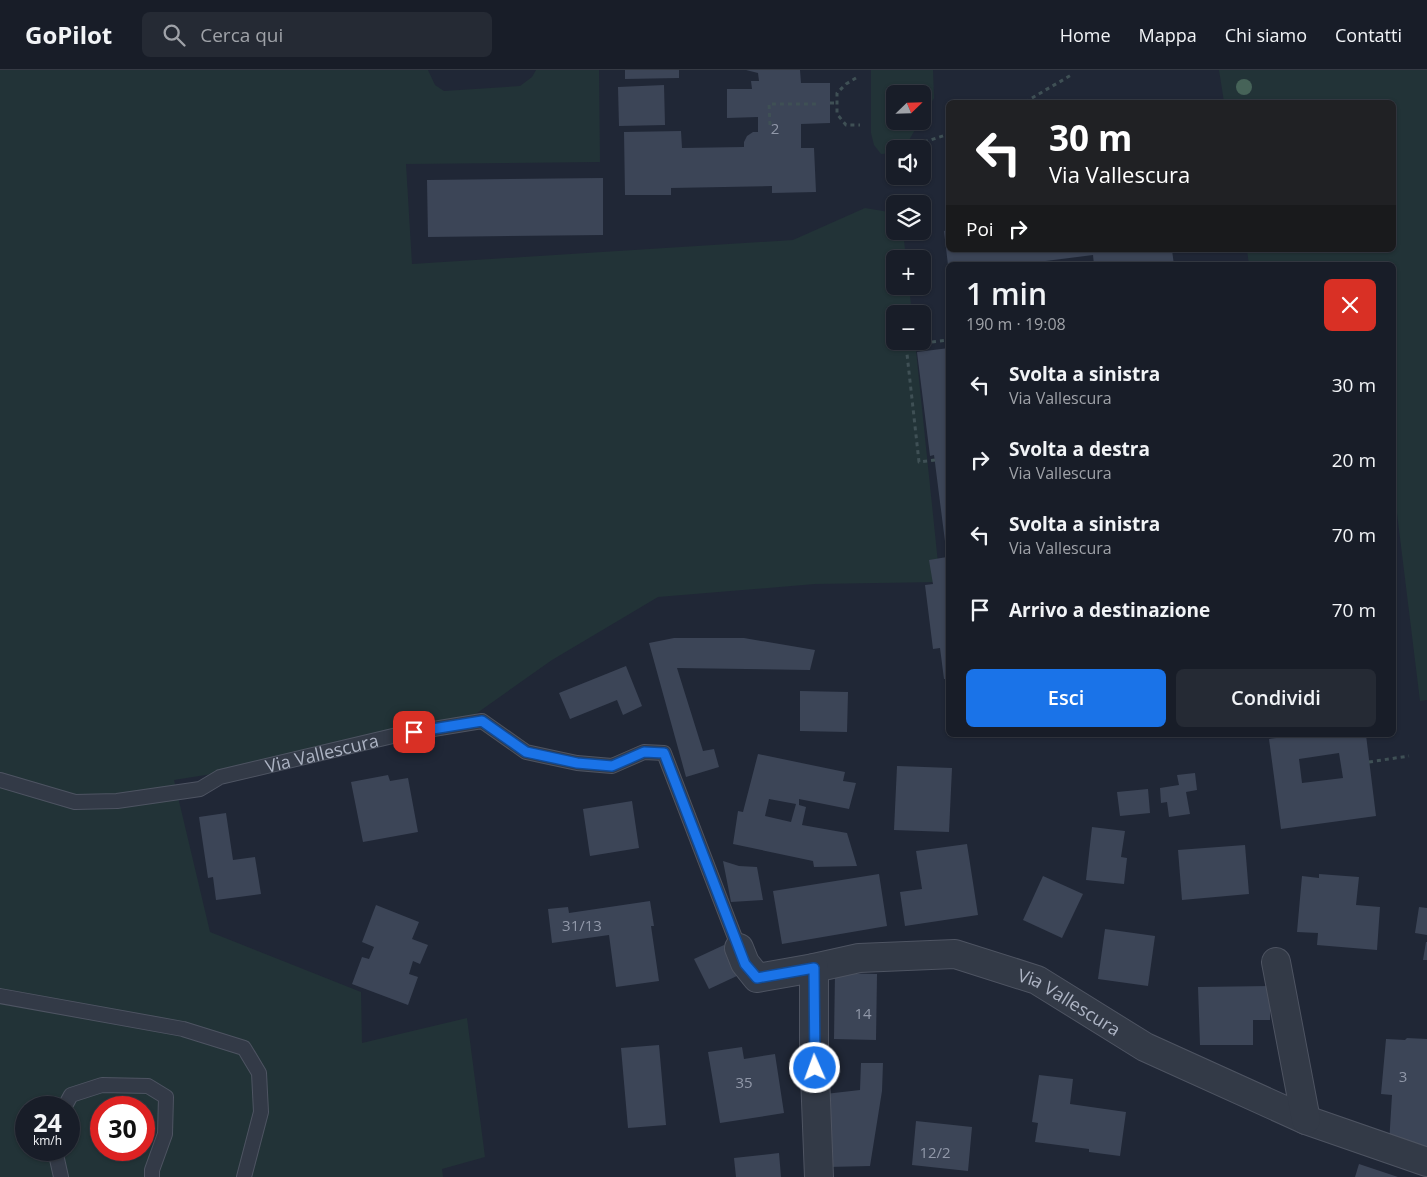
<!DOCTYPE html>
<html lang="it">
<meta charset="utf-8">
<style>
body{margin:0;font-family:"Open Sans",sans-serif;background:#252a34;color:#f1f3f6;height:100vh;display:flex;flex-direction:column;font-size:19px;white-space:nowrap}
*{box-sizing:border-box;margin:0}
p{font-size:16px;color:#9fa2a8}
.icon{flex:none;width:28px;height:28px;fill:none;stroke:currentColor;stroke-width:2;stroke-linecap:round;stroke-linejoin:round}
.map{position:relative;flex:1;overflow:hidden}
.side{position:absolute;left:946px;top:192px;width:450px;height:475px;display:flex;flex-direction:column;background:#181d28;border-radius:8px;box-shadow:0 1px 4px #0004,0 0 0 1px #363b45}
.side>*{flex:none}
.guide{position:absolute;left:946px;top:30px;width:450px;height:152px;border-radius:8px;box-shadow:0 1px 4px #0004,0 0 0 1px #363b45;background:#202124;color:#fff;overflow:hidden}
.needle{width:32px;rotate:67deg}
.controls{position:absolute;left:886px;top:15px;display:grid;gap:10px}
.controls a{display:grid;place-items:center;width:45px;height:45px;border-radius:8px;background:#181d28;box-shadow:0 1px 4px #0004,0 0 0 1px #363b45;font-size:25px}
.speed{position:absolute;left:15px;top:1026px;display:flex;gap:10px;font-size:25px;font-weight:700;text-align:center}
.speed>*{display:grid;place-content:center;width:65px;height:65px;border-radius:50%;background:#181d28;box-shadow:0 1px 4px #0004,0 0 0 1px #363b45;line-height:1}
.speed small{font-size:12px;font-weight:400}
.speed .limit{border:8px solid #d22;background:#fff;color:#111}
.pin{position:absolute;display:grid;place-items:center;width:42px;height:42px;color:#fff;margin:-21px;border-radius:10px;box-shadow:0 2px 8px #0006}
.me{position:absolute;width:55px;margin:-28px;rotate:358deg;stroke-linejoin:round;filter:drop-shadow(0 0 4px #0008)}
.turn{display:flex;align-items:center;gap:18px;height:105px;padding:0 20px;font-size:22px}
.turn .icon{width:65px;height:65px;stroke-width:2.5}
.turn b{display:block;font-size:35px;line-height:42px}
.then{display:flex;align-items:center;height:48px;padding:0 20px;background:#0003;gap:10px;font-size:19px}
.round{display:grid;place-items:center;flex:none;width:52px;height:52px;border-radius:8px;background:#252a34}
.summary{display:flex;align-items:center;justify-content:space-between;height:85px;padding:0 20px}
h1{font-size:30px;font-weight:600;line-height:38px}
.action{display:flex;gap:10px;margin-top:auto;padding:10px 20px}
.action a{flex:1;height:58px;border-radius:8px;background:#1a73e8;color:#fff;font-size:20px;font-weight:600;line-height:58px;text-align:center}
.action a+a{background:#252a34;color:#f1f3f6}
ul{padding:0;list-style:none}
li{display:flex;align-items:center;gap:15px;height:75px;padding:0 20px}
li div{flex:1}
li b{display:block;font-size:19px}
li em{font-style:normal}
header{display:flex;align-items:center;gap:30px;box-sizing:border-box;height:70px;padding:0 25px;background:#181d28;border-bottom:1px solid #363b45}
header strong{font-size:24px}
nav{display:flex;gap:28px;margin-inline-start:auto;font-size:18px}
.search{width:350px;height:45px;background:#252a34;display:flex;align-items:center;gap:12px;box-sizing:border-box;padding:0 18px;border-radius:8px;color:#9fa2a8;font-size:19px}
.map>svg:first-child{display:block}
.green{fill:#223337;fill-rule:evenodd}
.building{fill:#3c4557;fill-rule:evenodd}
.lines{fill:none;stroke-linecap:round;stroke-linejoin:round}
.lane-casing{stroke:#4e5462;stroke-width:16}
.street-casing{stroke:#4e5462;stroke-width:30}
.path{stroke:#3f5055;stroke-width:3;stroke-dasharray:4 4;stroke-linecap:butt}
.lane{stroke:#333a47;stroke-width:14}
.street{stroke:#333a47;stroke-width:28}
.tree{fill:#466358}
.route-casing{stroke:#114b97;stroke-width:12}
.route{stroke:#1a73e8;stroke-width:9}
.labels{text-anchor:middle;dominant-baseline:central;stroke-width:5;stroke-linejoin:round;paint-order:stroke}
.number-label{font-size:15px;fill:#9198a9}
.street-label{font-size:18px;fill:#adb4c4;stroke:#191f2b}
</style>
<header>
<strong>GoPilot</strong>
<div class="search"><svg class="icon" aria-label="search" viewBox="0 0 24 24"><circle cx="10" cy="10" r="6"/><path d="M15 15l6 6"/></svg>Cerca qui</div>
<nav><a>Home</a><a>Mappa</a><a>Chi siamo</a><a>Contatti</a></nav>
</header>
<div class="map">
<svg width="1427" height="1107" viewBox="0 0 1427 1107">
<rect width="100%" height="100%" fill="#202736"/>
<g class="green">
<path d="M0,0H428L435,15L444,21L520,16L532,7L536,0H599L600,92L406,94L412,194L793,170L865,138L895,143V161H903L906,189H895V216H909L912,244H895V271H915L940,512L815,514L658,527L552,590L453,660L337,684L174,710L210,862L361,922L362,973L467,948L485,1087L442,1099L443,1107H0ZM26,1038H69V1080H26ZM101,1038H144V1080H101Z"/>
<polygon points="871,0 933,0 934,28 923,47 922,24 895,24 895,51 920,51 904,79 895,79 895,83 881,84 874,75 871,63"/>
<polygon points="1219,0 1427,0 1427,630 1420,631 1394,419 1394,195 1249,195 1247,180 1394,180 1394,32 1224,32"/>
</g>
<g class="building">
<polygon points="625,0 679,0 679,8 625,9"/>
<polygon points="746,0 800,0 801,13 830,13 830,53 801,54 801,78 814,78 816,122 772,123 772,116 671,118 671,125 625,125 624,62 681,61 682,78 744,77 744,72 747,66 753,62 758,62 758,47 727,48 727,19 752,19 751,11 759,11 758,3"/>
<polygon points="664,15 665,55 619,56 618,17"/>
<polygon points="603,108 603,165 428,167 427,110"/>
<polygon points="949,160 949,180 1172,180 1174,195 1094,195 1093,185 1015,195 948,195 944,161"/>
<polygon points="949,278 949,609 944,609 940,578 933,579 925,515 933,514 929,490 947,487 934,385 930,386 917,282"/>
<polygon points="674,568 744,568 815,580 810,600 677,598 703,681 714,679 719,697 686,707 649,573"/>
<polygon points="626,596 642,636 623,645 617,630 570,649 559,623"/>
<polygon points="800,621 848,622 847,662 800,661"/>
<path d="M1300,665H1366L1376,746L1281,759L1269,669ZM1339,683L1343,708L1302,713L1299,689Z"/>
<path d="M758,684L845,702L843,711L856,713L849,739L799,729V735L806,737L802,755L847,763L857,796L814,797L813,791L733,774L738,741L743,742ZM769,729L796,734L791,752L765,746Z"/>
<polygon points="897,696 952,698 949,762 894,760"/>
<polygon points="1195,703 1197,720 1186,722 1190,744 1169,747 1167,732 1161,733 1160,718 1179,715 1177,705"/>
<polygon points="388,705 390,711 408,708 418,762 363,772 351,712"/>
<polygon points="1148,719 1150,743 1120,746 1117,722"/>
<polygon points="632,731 639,778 590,786 583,739"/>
<polygon points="226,743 233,790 255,787 261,824 216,830 213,807 208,808 199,747"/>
<polygon points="1092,757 1125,761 1121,787 1127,788 1124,814 1086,810"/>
<polygon points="967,774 978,845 905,856 900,822 922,819 916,781"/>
<polygon points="1245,775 1249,824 1182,830 1178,780"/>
<polygon points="723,791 739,796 757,797 763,830 731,832"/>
<polygon points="879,804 887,856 782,874 773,821"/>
<polygon points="1319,804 1359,807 1356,835 1380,837 1377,880 1317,875 1318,863 1297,862 1302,806 1319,808"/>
<polygon points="1043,806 1083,824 1062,868 1023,850"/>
<polygon points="650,831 654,856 651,856 659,911 616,917 609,865 552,873 548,839 568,837 569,843"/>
<polygon points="376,835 419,852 412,869 428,875 420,894 413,891 409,904 418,907 408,935 352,914 362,887 369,889 374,877 362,872"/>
<polygon points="1419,837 1427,838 1427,865 1415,863"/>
<polygon points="1105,859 1155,866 1148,916 1098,909"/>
<polygon points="1426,872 1427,872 1427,890 1423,890"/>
<polygon points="724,875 739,905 709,919 694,889"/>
<polygon points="835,903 877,904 876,970 834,969"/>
<polygon points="1270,916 1270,950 1253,950 1253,975 1200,975 1198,917"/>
<polygon points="1407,968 1427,969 1427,1086 1389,1074 1392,1025 1381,1024 1386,969 1405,970"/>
<polygon points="659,975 666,1055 628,1058 621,978"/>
<polygon points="742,977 744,989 775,984 784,1043 720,1053 708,982"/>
<polygon points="861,993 883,993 882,1021 870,1096 828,1097 825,1024 860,1020"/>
<polygon points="1039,1005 1073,1009 1070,1034 1126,1042 1120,1086 1089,1082 1089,1079 1035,1072 1038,1053 1032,1052"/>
<polygon points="916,1051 972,1057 968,1101 912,1095"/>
<polygon points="779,1083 781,1107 736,1107 734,1088"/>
<polygon points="1359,1094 1398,1107 1355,1107"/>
</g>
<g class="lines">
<g class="lane-casing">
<g id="lane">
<path id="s1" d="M0,710L75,732L117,731L200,719L220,707L397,665L482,651L526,682L577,693L612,696L644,682L664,683L739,878"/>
<polyline points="0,926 183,959 244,978 259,1003 261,1042 244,1107"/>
<polyline points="64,1038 71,1025 102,1015 148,1016 166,1027 165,1064 152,1100 152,1107"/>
<polyline points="55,1080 61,1107"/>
</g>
</g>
<g class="street-casing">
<g id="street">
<path id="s2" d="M739,878L745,893L757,908L814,898L859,888L955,884L1037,910L1145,977L1306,1050L1427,1092"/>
<polyline points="1276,892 1306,1050"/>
<polyline points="814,898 814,980 819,1107"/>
</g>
</g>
<g class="path">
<polyline points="856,8 846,14 837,23 837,44 846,55 860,55"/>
<polyline points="1025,32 1073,4"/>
<polyline points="830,33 836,33"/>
<polyline points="770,55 769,34 816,34"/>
<polyline points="924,72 949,64"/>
<polyline points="1085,195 1094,194"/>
<polyline points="935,390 919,392 906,275 949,270"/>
<polyline points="1369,692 1409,686"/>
</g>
<use href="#lane" class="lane"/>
<use href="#street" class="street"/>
</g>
<circle class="tree" cx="1244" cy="17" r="8"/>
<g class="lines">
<g class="route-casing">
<polyline id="route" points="414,662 482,651 526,682 577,693 612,696 644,682 664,683 745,894 757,908 814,898 815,998"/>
</g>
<use href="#route" class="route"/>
</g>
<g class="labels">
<g class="number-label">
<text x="775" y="58">2</text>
<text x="582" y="855">31/13</text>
<text x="863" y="943">14</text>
<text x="1403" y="1006">3</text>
<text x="744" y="1012">35</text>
<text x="935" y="1082">12/2</text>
</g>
<g class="street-label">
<text stroke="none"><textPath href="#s1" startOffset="332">Via Vallescura</textPath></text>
<text stroke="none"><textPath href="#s2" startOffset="360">Via Vallescura</textPath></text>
</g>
</g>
</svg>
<div class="controls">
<a><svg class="needle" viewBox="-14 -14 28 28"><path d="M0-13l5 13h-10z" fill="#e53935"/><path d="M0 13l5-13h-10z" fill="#9fa2a8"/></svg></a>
<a><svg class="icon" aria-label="sound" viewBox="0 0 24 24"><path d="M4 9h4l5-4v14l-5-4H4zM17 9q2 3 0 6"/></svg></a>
<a><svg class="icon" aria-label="layers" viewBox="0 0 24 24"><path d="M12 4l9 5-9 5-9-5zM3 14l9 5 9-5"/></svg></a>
<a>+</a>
<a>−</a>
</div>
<div class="speed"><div>24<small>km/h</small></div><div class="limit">30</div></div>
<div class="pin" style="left:414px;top:662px;background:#d93025"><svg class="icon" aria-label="arrive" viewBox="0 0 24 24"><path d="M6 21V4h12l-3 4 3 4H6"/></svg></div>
<svg class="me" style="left:815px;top:998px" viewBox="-20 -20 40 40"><circle r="17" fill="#1a73e8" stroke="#fff" stroke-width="3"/><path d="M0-11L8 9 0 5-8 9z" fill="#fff"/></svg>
<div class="guide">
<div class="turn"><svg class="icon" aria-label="left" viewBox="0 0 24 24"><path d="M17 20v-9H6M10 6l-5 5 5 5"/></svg><div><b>30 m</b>Via Vallescura</div></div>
<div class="then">Poi<svg class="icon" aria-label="right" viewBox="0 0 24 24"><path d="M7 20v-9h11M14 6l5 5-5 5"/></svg></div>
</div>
<section class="side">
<div class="summary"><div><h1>1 min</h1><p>190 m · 19:08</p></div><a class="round" style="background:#d93025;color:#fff"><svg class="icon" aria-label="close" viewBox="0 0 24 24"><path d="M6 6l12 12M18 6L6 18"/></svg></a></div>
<ul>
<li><svg class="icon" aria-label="left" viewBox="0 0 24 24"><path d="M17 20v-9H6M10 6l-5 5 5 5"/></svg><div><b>Svolta a sinistra</b><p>Via Vallescura</p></div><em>30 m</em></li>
<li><svg class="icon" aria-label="right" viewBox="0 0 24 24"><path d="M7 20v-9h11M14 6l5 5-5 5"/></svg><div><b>Svolta a destra</b><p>Via Vallescura</p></div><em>20 m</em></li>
<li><svg class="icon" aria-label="left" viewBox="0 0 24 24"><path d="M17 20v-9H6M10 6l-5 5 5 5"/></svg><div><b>Svolta a sinistra</b><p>Via Vallescura</p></div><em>70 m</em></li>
<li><svg class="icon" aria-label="arrive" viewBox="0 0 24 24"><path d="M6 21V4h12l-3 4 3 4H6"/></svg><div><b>Arrivo a destinazione</b></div><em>70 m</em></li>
</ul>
<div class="action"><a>Esci</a><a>Condividi</a></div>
</section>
</div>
